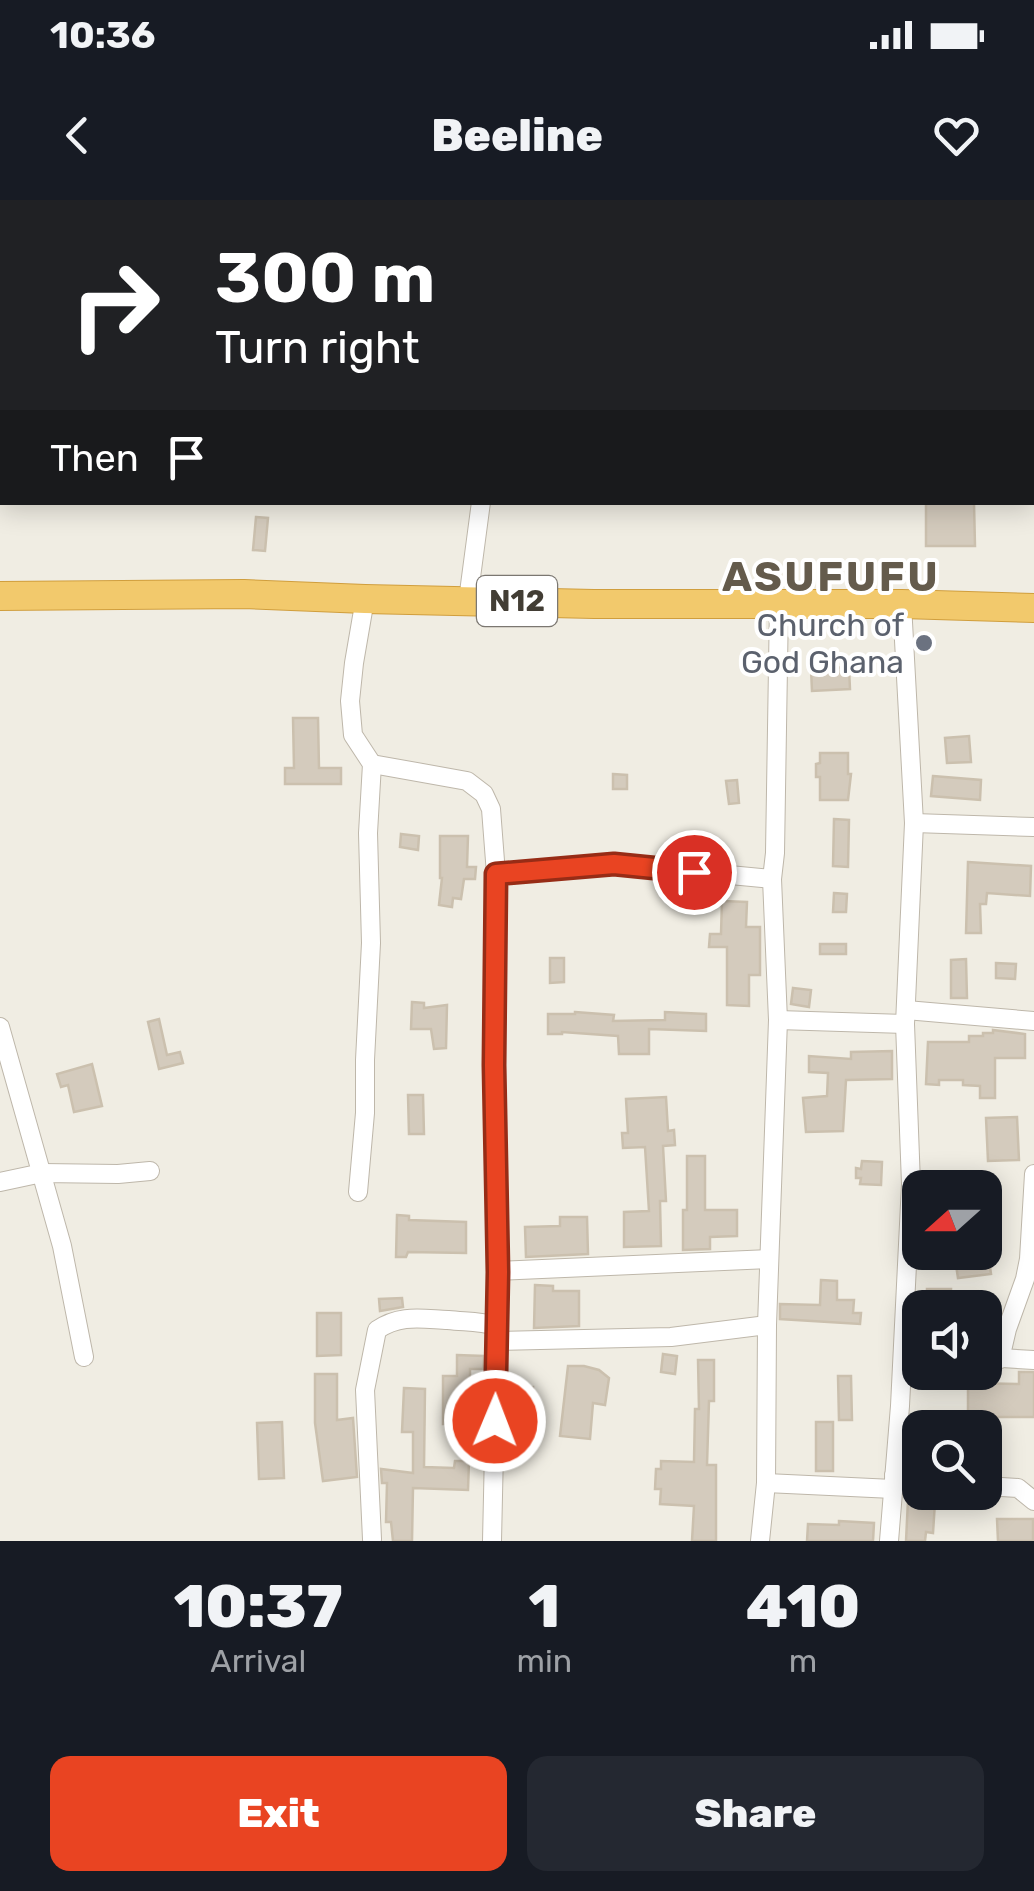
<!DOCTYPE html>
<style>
body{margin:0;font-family:Rubik,sans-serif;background:#242831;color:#f1f3f6;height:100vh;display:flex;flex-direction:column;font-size:38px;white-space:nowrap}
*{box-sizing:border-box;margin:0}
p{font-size:32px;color:#9ea1a6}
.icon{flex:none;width:55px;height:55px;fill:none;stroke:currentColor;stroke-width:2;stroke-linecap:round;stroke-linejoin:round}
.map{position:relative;height:1341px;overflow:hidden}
.sheet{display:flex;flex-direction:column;background:#171b24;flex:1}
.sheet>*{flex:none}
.banner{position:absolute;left:0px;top:0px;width:1035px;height:305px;box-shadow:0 5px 25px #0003;background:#202124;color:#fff;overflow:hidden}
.needle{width:65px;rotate:249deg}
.fabs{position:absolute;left:902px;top:970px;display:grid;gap:20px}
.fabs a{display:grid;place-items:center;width:100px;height:100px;border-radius:20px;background:#171b24;box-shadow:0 5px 25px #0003;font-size:50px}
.pin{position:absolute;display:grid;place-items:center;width:85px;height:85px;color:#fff;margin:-42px;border:5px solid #fff;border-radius:50%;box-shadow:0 2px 10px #0007}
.me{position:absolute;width:110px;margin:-55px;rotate:1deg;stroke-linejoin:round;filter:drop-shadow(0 0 8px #0008)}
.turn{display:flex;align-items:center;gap:35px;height:210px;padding:0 50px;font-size:45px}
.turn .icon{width:130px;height:130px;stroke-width:2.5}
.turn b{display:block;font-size:70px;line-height:85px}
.then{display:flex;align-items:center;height:95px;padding:0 50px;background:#0003;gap:20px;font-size:38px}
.eta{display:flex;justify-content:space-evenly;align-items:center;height:170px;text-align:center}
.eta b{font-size:60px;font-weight:800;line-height:70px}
.button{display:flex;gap:20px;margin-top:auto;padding:20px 50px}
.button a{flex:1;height:115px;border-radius:20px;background:#e94422;color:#fff;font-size:40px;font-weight:800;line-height:115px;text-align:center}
.button a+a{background:#242831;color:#f1f3f6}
.status{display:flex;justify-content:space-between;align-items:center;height:70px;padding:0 50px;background:#171b24;direction:ltr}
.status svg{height:28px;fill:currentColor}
header{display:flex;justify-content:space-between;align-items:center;height:130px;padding:0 50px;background:#171b24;font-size:45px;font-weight:800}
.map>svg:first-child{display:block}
.building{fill:#d4cbbd;stroke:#cbc0ae;stroke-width:2.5}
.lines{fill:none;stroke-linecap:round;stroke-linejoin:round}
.minor-casing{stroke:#beb7aa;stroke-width:20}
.highway-casing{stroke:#d09e3d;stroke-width:30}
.minor{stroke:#fff;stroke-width:18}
.highway{stroke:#f2c96c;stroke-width:28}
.route-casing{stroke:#972c16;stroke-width:25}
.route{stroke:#e94422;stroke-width:18}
.worship-dot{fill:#6b7280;stroke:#fff;stroke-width:4}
.labels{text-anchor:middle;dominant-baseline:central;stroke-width:8;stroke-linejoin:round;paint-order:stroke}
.shield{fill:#fff;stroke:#7b7771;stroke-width:2.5}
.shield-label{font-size:30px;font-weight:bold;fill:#423d34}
.worship-label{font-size:32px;fill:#5b616d;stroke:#fff;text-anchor:end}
.district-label{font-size:42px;font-weight:bold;letter-spacing:2.5px;fill:#645b4c;stroke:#fff}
</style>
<div class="status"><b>10:36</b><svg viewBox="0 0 49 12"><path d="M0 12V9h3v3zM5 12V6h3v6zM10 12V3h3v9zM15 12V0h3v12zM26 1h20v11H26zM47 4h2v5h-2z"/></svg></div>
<header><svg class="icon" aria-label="back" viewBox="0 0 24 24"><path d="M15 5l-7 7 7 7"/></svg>Beeline<svg class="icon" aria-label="heart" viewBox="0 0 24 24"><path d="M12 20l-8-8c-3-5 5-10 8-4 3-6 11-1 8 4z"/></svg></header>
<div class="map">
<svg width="1034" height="1341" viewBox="0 0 1034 1341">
<rect width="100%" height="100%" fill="#f0ede3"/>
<g class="building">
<polygon points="926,303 974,303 975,346 926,346"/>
<polygon points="256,317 268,318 265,351 253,350"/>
<polygon points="849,467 850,489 812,491 811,469"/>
<polygon points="293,518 318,518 319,568 341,568 341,584 285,584 285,568 294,568"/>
<polygon points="969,536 971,562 947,563 945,538"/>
<polygon points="820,553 848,553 848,574 851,574 848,600 820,600 820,577 816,577 816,564 820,563"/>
<polygon points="613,574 627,575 627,589 613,589"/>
<polygon points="933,576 981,580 980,600 931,596"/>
<polygon points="737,580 739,603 729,604 726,581"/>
<polygon points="834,619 849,620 848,667 833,666"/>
<polygon points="401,634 419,636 418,650 400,647"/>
<polygon points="440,636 468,636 467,667 476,667 475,679 464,679 461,699 453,698 452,707 439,705 442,678 440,678"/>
<polygon points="968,662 1031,666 1030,696 987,693 986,704 980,704 981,733 966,733"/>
<polygon points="834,693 847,694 846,712 833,712"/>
<polygon points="722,701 747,702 746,727 760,727 760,775 749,775 749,806 727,805 727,747 709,747 710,734 721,734"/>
<rect x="820" y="744" width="26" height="10"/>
<polygon points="550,758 564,758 564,782 550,783"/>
<polygon points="966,759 967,798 951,798 951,760"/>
<polygon points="996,763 1016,764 1015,779 996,778"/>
<polygon points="793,788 811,790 809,807 791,804"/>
<polygon points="412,802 424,803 424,808 447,805 446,848 434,849 431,829 411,829"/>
<polygon points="575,812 614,815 613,821 665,820 665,812 706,814 706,831 649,829 649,854 619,854 618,836 562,832 562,834 548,834 548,814 575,814"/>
<polygon points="159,819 167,855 180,852 183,863 159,869 148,822"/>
<polygon points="993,830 1025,834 1025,858 995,858 995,898 980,898 980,886 963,885 963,880 939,880 939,885 926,884 928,842 969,842 969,836 983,836 983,833 993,833"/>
<polygon points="892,851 892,879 846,880 843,931 806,932 803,898 827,896 828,873 809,872 809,856 851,859 851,852"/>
<polygon points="92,864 102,906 74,912 68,885 61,887 57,874"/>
<polygon points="408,895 423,895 424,934 409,934"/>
<polygon points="666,897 668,931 674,930 675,945 663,946 666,1001 660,1001 661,1046 624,1047 624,1012 649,1011 645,947 623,948 622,933 628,933 626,899"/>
<polygon points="1017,917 1019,960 988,961 986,918"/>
<polygon points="687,956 705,956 705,1010 737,1010 737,1036 710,1037 710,1049 683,1050 683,1010 687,1010"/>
<polygon points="862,961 882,962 881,985 860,984 861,978 856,978 856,968 861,969"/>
<polygon points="397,1015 409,1016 409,1020 466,1022 466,1053 408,1052 406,1057 396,1057"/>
<polygon points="560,1017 587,1017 588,1054 526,1057 525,1027 560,1026"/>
<polygon points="954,1052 988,1052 991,1074 958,1078"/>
<polygon points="821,1080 837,1081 837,1100 854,1100 853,1113 861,1113 860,1124 780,1119 780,1104 820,1105"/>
<polygon points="535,1085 553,1086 553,1091 579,1091 579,1126 534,1128"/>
<polygon points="927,1089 951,1089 950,1108 927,1108"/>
<polygon points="402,1098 403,1107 380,1111 379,1099"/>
<polygon points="317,1113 341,1113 341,1155 317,1156"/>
<polygon points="663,1154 677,1156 675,1174 661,1172"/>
<polygon points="457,1155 484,1156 483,1169 470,1169 470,1224 443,1224 443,1176 457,1176"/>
<polygon points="698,1160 714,1160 714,1201 709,1201 707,1265 716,1265 716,1341 692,1341 694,1306 660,1304 661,1289 655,1289 656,1269 661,1269 661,1261 694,1262 695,1209 699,1209"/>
<polygon points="568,1166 584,1166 599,1170 609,1178 605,1205 593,1203 590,1239 560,1236"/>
<polygon points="1019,1172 1034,1172 1034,1217 968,1217 968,1183 1019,1184"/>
<polygon points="315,1174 337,1174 337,1220 353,1218 357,1277 323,1281 315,1223"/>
<polygon points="838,1176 851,1176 852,1220 839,1220"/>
<polygon points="533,1187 533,1211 508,1211 508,1188"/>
<polygon points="404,1188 425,1189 424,1267 454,1268 455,1261 469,1261 468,1290 413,1288 412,1341 393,1341 391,1322 386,1322 387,1283 382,1283 381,1269 413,1273 413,1232 402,1232"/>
<polygon points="282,1222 284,1278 259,1279 257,1223"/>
<rect x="816" y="1222" width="17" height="49"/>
<polygon points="908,1300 935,1302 933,1333 926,1332 925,1341 906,1341"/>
<polygon points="997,1319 1033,1319 1033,1341 998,1341"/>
<polygon points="839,1321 874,1323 873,1341 807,1341 808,1324 839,1325"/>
</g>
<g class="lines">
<g class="minor-casing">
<g id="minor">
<polyline points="611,2 612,0"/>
<polyline points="468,400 481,302"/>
<polyline points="372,564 467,581 484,594 491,609 496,674 494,865 498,1071 492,1341"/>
<polyline points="914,623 1034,627"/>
<polyline points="496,674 615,664 772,679"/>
<polyline points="906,810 1034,821"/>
<polyline points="778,820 905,824"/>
<polyline points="0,827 62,1046 84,1157"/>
<polyline points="0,982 42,973 118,974 150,971"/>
<polyline points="358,992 365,913 365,860 371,743 368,633 372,564 353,535 350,501 354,463 365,399"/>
<polyline points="498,1071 769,1059"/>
<polyline points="497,1141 671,1137 767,1125"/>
<polyline points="985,1157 1034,1160"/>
<polyline points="1000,1159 1007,1129 1025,1079 1029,1059 1034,974"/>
<polyline points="894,1275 920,1279"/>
<polyline points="766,1283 893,1289"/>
<polyline points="985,1286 1018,1288 1034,1301"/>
<path d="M372,1339L365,1190L377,1130C400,1114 422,1119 448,1120C466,1122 479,1121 497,1126"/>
<polyline points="760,1341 766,1283 767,1125 778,820 772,679 775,653 779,404"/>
<polyline points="889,1341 900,1206 911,984 905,824 914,623 902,404"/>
</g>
</g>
<g class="highway-casing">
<polyline id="highway" points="0,396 244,394 365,399 594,404 902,404 1034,408"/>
</g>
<use href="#minor" class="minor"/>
<use href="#highway" class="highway"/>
</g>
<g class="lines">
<g class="route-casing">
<polyline id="route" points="495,1221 498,1072 494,865 496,674 614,664 694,672"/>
</g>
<use href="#route" class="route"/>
</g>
<circle class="worship-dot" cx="924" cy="443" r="10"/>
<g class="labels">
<rect class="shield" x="477" y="376" width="80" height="50" rx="8"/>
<g class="shield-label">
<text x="517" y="401">N12</text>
</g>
<g class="worship-label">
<text x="904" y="425">Church of<tspan x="904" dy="37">God Ghana</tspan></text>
</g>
<g class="district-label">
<text x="831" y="377">ASUFUFU</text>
</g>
</g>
</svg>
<div class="fabs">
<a><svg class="needle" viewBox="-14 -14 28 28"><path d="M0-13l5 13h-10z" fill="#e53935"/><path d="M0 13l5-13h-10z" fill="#9ea1a6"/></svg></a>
<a><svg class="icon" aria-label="sound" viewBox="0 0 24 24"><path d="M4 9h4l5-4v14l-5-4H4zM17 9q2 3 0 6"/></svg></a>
<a><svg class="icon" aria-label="search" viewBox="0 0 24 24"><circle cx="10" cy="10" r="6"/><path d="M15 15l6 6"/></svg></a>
</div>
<div class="pin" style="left:694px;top:672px;background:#d93025"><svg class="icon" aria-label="arrive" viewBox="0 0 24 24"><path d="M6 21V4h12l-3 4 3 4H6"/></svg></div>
<svg class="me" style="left:495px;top:1221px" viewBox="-20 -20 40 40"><circle r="17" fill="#e94422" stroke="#fff" stroke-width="3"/><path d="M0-11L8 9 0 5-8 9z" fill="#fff"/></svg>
<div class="banner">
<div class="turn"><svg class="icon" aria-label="right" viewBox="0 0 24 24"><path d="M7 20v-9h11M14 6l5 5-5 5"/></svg><div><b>300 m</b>Turn right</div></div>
<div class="then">Then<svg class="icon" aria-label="arrive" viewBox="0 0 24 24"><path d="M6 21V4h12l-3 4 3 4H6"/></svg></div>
</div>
</div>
<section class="sheet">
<div class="eta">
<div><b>10:37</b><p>Arrival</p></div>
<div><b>1</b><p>min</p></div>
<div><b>410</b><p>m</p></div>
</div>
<div class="button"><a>Exit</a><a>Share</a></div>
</section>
